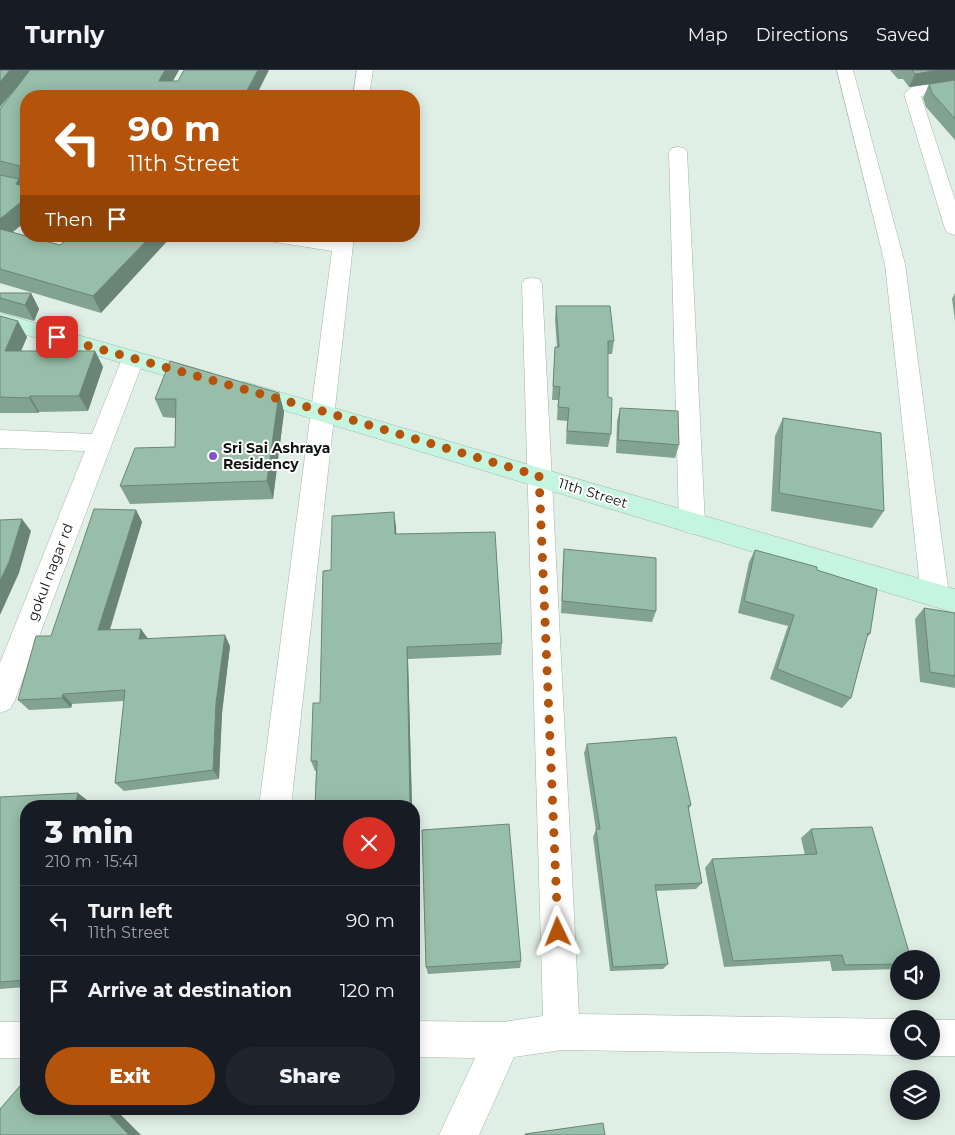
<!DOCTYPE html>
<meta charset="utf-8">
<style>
body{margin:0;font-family:Montserrat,sans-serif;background:#20242c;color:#f1f3f6;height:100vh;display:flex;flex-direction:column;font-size:19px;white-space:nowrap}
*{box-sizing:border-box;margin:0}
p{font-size:16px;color:#9ea1a6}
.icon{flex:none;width:28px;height:28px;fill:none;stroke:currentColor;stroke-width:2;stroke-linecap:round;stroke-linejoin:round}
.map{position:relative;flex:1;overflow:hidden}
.details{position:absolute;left:20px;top:730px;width:400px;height:315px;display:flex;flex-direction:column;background:#171b24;border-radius:20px;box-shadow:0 2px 12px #0003}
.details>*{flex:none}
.top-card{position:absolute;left:20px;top:20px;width:400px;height:152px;border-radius:20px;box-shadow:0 2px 12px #0003;background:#b45309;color:#fff;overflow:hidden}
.buttons{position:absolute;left:890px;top:880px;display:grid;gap:10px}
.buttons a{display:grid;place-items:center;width:50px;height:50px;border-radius:50%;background:#171b24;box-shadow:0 2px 12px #0003;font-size:25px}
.pin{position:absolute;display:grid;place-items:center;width:42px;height:42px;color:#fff;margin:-21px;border-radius:10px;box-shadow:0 2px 8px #0006}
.me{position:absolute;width:55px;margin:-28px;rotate:358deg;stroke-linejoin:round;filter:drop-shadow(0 0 4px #0008)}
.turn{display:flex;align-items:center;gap:18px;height:105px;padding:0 25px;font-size:22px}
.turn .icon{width:65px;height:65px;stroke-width:2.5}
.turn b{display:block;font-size:35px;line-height:42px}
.then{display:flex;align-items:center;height:48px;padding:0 25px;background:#0003;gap:10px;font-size:19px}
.round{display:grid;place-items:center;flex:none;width:52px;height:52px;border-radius:26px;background:#20242c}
.summary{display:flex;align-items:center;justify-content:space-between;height:85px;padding:0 25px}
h1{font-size:30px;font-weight:800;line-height:38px}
.action{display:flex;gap:10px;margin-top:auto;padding:10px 25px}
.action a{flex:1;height:58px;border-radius:30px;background:#b45309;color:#fff;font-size:20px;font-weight:800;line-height:58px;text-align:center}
.action a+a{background:#20242c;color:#f1f3f6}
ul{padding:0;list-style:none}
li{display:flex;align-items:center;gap:15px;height:70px;padding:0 25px;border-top:1px solid #363941}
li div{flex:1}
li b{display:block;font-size:19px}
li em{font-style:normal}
header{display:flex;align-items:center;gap:30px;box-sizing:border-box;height:70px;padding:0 25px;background:#171b24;border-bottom:1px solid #363941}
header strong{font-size:24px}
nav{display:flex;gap:28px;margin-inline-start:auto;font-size:18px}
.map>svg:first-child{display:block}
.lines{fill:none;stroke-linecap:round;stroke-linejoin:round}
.street-casing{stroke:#a4b3aa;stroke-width:1}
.secondary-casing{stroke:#a4b3aa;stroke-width:1}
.street{fill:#fff;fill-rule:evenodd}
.secondary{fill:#c5f4e0;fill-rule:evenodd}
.wall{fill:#82a390}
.shaded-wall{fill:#6a8576}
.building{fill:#97bea8;stroke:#6a8576}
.route{stroke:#b45309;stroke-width:9;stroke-dasharray:0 16.2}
.poi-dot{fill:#8351c9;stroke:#fff;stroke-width:2}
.labels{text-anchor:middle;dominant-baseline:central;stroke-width:4;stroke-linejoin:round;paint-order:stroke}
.poi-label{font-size:14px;font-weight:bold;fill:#0e1310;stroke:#fff;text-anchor:start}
.street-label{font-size:14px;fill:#0e1310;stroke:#fff}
</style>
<header>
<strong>Turnly</strong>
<nav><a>Map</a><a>Directions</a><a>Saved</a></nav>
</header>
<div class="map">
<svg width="955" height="1065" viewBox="0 0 955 1065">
<rect width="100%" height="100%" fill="#e0efe6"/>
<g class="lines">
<g class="street-casing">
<g id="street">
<polygon points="357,0 373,0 369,26 353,26"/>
<polygon points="837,0 853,0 905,194 949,525 945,533 935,536 925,533 921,525 885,194"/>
<polygon points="955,11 955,21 921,26 955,130 955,165 948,163 945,159 904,24 912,17"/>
<polygon points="678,77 684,78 687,82 705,454 701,461 692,464 683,461 679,454 669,82 672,78"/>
<polygon points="265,166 313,166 334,170 334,166 354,166 291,736 259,736 332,181 275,172 268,170"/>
<polygon points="532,208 539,209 542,214 579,944 899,949 899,981 909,981 899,985 562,980 514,987 479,1065 439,1065 475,988 414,987 414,951 503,952 543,946 522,214 525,209"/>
<polygon points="133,281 141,284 144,289 15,630 10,639 0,643 0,593 85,381 0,378 0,360 92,364 122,289 125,284"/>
<polygon points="931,950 955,950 955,986 931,986 918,981 931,981"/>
<rect x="0" y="952" width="26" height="36"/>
</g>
</g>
<g class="secondary-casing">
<g id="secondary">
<polygon points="0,243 211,303 214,309 211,315 203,317 0,257"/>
<polygon points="245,312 955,519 955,543 237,326 234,320 237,314"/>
</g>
</g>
<use href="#street" class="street"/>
<use href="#secondary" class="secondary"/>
</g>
<g class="wall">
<polygon points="0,0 179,0 173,11 256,26 26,26 26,151 12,162 60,175 71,166 101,243 0,213 0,39 26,5 0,37"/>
<polygon points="890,0 955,0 955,10 909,17 903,9 898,9"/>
<polygon points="955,10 955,70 926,37 923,28 929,14"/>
<polygon points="0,223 31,223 39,239 34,251 0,242"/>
<polygon points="955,223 955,251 952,229"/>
<polygon points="556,236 614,271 612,284 608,284 608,327 611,364 608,377 566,374 567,351 557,350 558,330 552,330 555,277 557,277 555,250"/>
<polygon points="0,246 27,267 21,281 95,281 103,297 88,341 39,342 38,343 0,343"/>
<polygon points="279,323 284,342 273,429 130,434 120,416 175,377 175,348 163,347 155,329"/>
<polygon points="620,338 679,375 675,388 616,383 617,351"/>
<polygon points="783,348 884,441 872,458 771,441 775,366"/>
<polygon points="136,440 142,452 110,560 148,569 230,576 222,643 219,709 124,721 115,713 124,631 72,634 71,638 29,640 18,630 51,566"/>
<polygon points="394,442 396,464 502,573 501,585 408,589 412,736 315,736 316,701 315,701 311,691 320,633 331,500"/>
<polygon points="564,479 656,541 652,552 561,543 563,491"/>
<polygon points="755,480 817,500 870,564 867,567 851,628 842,638 770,609 788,556 738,543 749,492"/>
<polygon points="924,538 955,543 955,618 920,612 915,549"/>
<polygon points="587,674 691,735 688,740 702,813 696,819 656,821 668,894 663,899 610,901 593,767 596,760 584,683"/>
<polygon points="0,727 92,734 26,736 26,917 0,919"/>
<polygon points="811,759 899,889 899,899 832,901 830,891 724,897 705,798 712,789 805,785 801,768"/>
<polygon points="521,891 520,898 428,904 426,897"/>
</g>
<g class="shaded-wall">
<polygon points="10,0 31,0 0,37 0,12"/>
<polygon points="165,0 179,0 164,26 159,11"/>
<polygon points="258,0 269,0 256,26 244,26"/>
<polygon points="939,0 955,0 955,10 909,17 915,4"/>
<polygon points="26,98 26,123 19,109"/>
<polygon points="19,109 26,124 26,151 0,173 0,149 16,114"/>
<polygon points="151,166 172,166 101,243 93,226"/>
<polygon points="31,223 39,239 34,251 25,235"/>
<polygon points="18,251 27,267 14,297 5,281"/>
<polygon points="95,281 103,297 88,341 79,326"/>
<polygon points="279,323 284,342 273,429 267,411"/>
<polygon points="30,326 39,342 38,343 29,328"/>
<polygon points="136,440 142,452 106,571 98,560"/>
<polygon points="394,442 396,456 397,477 395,464"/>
<polygon points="22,449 31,461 19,503 0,545 0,511"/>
<polygon points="141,559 149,570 139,569"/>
<polygon points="225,565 230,576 222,643 219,709 213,700 216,633"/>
<polygon points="407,577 408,589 412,736 410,736"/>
<polygon points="63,624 72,634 71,638 62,628"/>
<polygon points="78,723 92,734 91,736 75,736"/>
<polygon points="83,1039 95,1039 89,1045"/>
<polygon points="104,1039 115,1039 141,1065 129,1065"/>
</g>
<g class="building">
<polygon points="0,0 10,0 0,12"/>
<polygon points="30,0 165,0 159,11 178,11 184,0 258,0 244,26 26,26 26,98 19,109 20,96 0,91 0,39"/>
<polygon points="912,0 939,0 915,4"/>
<polygon points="955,10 955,49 932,23 929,14"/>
<polygon points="0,105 19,109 16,114 26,117 26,128 0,149"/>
<polygon points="0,159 60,175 71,166 151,166 93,226 0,199"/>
<polygon points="0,223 31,223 25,235 0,228"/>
<polygon points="556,236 610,236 614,271 608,271 608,327 612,328 611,364 567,361 569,338 558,337 560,317 553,316 555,277 559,277"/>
<polygon points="0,246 18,251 5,281 95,281 79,326 30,326 29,328 0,327"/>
<polygon points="170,291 279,323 267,411 120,416 135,378 175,377 176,329 155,329"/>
<polygon points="620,338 678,341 679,375 618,370"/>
<polygon points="783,348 881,363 884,441 779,423"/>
<polygon points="94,439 136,440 98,560 141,559 139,569 225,565 216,633 213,700 115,713 125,620 63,624 62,628 18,630 36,566 51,566"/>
<polygon points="394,442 395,464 495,462 502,573 407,577 410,736 315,736 317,691 311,691 313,633 320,633 323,501 331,500 332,446"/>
<polygon points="22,449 9,492 0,511 0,450"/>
<polygon points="564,479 656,488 656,541 562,531"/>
<polygon points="755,480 817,497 817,500 877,519 870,564 868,563 851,628 777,599 794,545 744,531"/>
<polygon points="924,538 955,543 955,606 930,602"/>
<polygon points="676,667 691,735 688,736 702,813 655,815 668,894 613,897 596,759 600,759 587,674"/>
<polygon points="78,723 75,736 26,736 26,910 0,912 0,727"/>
<polygon points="509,754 521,891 426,897 422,760"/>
<polygon points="872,757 911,889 899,889 899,894 845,895 842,885 733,891 712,789 817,784 811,759"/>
<polygon points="26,1009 26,1039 83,1039 89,1045 94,1039 104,1039 129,1065 0,1065 0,1039"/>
<polygon points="603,1053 605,1065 525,1065 525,1064"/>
</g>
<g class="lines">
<polyline class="route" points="57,267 322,341 539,406 558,862"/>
</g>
<circle class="poi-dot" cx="213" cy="386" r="5"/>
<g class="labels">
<g class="poi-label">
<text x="223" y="378">Sri Sai Ashraya<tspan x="223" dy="16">Residency</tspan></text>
</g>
<g class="street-label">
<text transform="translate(593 423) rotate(17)">11th Street</text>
<text transform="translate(50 502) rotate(-69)">gokul nagar rd</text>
</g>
</g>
</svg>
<div class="buttons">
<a><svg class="icon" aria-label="sound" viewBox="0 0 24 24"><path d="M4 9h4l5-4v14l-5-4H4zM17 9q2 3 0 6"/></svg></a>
<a><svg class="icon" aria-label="search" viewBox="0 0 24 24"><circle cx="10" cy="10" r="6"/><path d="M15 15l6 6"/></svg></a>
<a><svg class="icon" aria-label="layers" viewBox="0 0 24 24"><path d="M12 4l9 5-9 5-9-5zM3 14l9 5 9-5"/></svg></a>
</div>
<div class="pin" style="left:57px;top:267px;background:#d93025"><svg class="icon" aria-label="arrive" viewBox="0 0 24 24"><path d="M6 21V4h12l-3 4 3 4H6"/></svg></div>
<svg class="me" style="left:558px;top:862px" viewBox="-20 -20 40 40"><path d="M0-17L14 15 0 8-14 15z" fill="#b45309" stroke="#fff" stroke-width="4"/></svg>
<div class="top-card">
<div class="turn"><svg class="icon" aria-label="left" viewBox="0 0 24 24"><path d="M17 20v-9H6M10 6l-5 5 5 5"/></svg><div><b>90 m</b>11th Street</div></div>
<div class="then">Then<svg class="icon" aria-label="arrive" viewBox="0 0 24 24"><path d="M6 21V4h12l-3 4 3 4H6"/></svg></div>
</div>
<section class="details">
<div class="summary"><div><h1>3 min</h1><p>210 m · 15:41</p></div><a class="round" style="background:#d93025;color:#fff"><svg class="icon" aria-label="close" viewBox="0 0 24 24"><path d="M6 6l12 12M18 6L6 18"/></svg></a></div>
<ul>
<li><svg class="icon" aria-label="left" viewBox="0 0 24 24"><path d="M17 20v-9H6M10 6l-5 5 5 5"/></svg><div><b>Turn left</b><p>11th Street</p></div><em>90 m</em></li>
<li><svg class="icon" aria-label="arrive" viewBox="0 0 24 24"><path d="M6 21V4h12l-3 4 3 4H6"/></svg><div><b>Arrive at destination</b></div><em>120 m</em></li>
</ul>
<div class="action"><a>Exit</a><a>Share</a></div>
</section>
</div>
